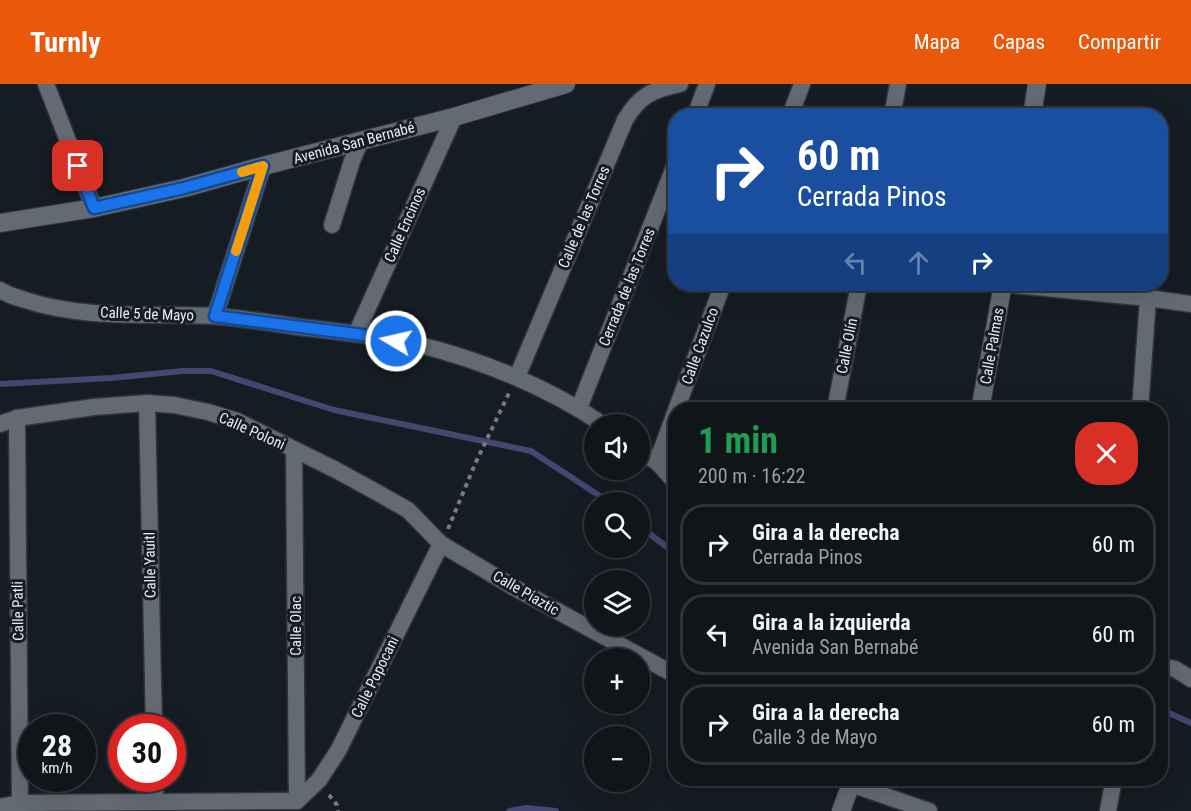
<!DOCTYPE html>
<html lang="es">
<meta charset="utf-8">
<style>
body{margin:0;font-family:"Roboto Condensed",sans-serif;background:#191e23;color:#f1f3f6;height:100vh;display:flex;flex-direction:column;font-size:22px;white-space:nowrap}
*{box-sizing:border-box;margin:0}
p{font-size:20px;color:#9c9fa2}
.icon{flex:none;width:33px;height:33px;fill:none;stroke:currentColor;stroke-width:2;stroke-linecap:round;stroke-linejoin:round}
.map{position:relative;flex:1;overflow:hidden}
.panel{position:absolute;left:668px;top:318px;width:500px;height:384px;display:flex;flex-direction:column;background:#10151a;border-radius:24px;box-shadow:0 6px 24px #0002,0 0 0 2px #303439}
.panel>*{flex:none}
.top-card{position:absolute;left:668px;top:24px;width:500px;height:183px;border-radius:24px;box-shadow:0 6px 24px #0002,0 0 0 2px #303439;background:#1a4fa0;color:#fff;overflow:hidden}
.controls{position:absolute;left:584px;top:330px;display:grid;gap:12px}
.controls a{display:grid;place-items:center;width:66px;height:66px;border-radius:50%;background:#10151a;box-shadow:0 6px 24px #0002,0 0 0 2px #303439;font-size:30px}
.speed{position:absolute;left:18px;top:630px;display:flex;gap:12px;font-size:30px;font-weight:700;text-align:center}
.speed>*{display:grid;place-content:center;width:78px;height:78px;border-radius:50%;background:#10151a;box-shadow:0 6px 24px #0002,0 0 0 2px #303439;line-height:1}
.speed small{font-size:15px;font-weight:400}
.speed .limit{border:9px solid #d22;background:#fff;color:#111}
.pin{position:absolute;display:grid;place-items:center;width:51px;height:51px;color:#fff;margin:-26px;border-radius:12px;box-shadow:0 3px 9px #0006}
.me{position:absolute;width:66px;margin:-33px;rotate:279deg;stroke-linejoin:round;filter:drop-shadow(0 0 4px #0008)}
.turn{display:flex;align-items:center;gap:21px;height:126px;padding:0 30px;font-size:27px}
.turn .icon{width:78px;height:78px;stroke-width:2.5}
.turn b{display:block;font-size:42px;line-height:51px}
.lanes{display:flex;align-items:center;height:57px;padding:0 30px;background:#0003;justify-content:center;gap:30px;direction:ltr}
.lanes .off{opacity:.35}
.round{display:grid;place-items:center;flex:none;width:63px;height:63px;border-radius:24px;background:#191e23}
.head{display:flex;align-items:center;justify-content:space-between;height:102px;padding:0 30px}
h1{font-size:36px;font-weight:700;line-height:45px;color:#1e9e55}
ul{padding:0;list-style:none}
li{display:flex;align-items:center;gap:18px;height:81px;margin:0 12px 9px;padding:0 18px;border:3px solid #303439;border-radius:24px}
li div{flex:1}
li b{display:block;font-size:22px}
li em{font-style:normal}
header{display:flex;align-items:center;gap:36px;box-sizing:border-box;height:84px;padding:0 30px;background:#ea580c;color:#fff}
header strong{font-size:28px}
nav{display:flex;gap:33px;margin-inline-start:auto;font-size:21px}
.map>svg:first-child{display:block}
.lines{fill:none;stroke-linecap:round;stroke-linejoin:round}
.stream{stroke:#454671;stroke-width:6}
.street-casing{stroke:#31353a;stroke-width:19}
.secondary-casing{stroke:#31353a;stroke-width:20}
.path{stroke:#767b81;stroke-width:4;stroke-dasharray:4.5 4.5;stroke-linecap:butt}
.street{stroke:#636a73;stroke-width:16}
.secondary{stroke:#636a73;stroke-width:18}
.route-casing{stroke:#114b97;stroke-width:15}
.route{stroke:#1a73e8;stroke-width:10}
.slow{stroke:#f59e0b;stroke-width:10}
.labels{text-anchor:middle;dominant-baseline:central;stroke-width:6;stroke-linejoin:round;paint-order:stroke}
.street-label{font-size:15px;fill:#e7ebf0;stroke:#161c23}
</style>
<header>
<strong>Turnly</strong>
<nav><a>Mapa</a><a>Capas</a><a>Compartir</a></nav>
</header>
<div class="map">
<svg width="1191" height="727" viewBox="0 0 1191 727">
<rect width="100%" height="100%" fill="#161c23"/>
<g class="lines">
<g class="stream">
<polyline points="0,300 111,294 183,287 211,287 334,326 531,367 609,418"/>
<polyline points="639,442 675,469"/>
<polyline points="1160,625 1191,639"/>
<polyline points="509,727 527,724 556,727"/>
</g>
<g class="street-casing">
<g id="street">
<polyline points="46,0 94,124"/>
<polyline points="695,32 707,0"/>
<polyline points="790,32 802,0"/>
<polyline points="892,32 898,0"/>
<polyline points="332,141 352,77 360,58"/>
<polyline points="1004,200 1148,214 1191,220"/>
<path d="M0,206C8,211 16,213 25,216C86,236 151,229 214,232C242,234 271,239 300,243C338,248 379,251 416,260C481,276 548,303 602,340"/>
<polyline points="215,232 263,82"/>
<polyline points="356,250 454,33"/>
<path d="M517,293L625,36C640,11 652,6 680,0"/>
<polyline points="147,319 154,644"/>
<polyline points="579,324 675,81"/>
<polyline points="676,326 723,200"/>
<polyline points="835,326 859,200"/>
<polyline points="1140,326 1148,214"/>
<polyline points="17,334 20,719"/>
<polyline points="0,340 17,334 94,323 147,319 174,321 208,328 237,337 336,386 378,409 408,426 441,460 515,504 675,591"/>
<polyline points="294,366 297,717"/>
<polyline points="639,366 657,378 675,398"/>
<polyline points="657,378 675,329"/>
<polyline points="1160,582 1175,585 1191,595"/>
<polyline points="155,694 155,718"/>
<polyline points="851,700 929,727"/>
<polyline points="297,717 319,696 338,667 441,460"/>
<polyline points="0,723 20,719 297,717"/>
<polyline points="1108,727 1114,694"/>
</g>
</g>
<g class="secondary-casing">
<g id="secondary">
<polyline points="1032,32 1037,0"/>
<polyline points="0,139 94,124 184,104 263,82 454,33 566,0"/>
<polyline points="980,326 1003,200"/>
<polyline points="841,727 851,700 856,694"/>
</g>
</g>
<g class="path">
<polyline points="448,445 475,380 510,307"/>
<polyline points="329,711 337,721 338,727"/>
</g>
<use href="#street" class="street"/>
<use href="#secondary" class="secondary"/>
</g>
<g class="lines">
<g class="route-casing">
<polyline id="route" points="78,82 94,124 184,104 263,82 215,232 356,250 396,257"/>
</g>
<use href="#route" class="route"/>
<polyline class="slow" points="236,167 263,82 242,88"/>
</g>
<g class="labels">
<g class="street-label">
<text transform="translate(354 59) rotate(-15)">Avenida San Bernabé</text>
<text transform="translate(584 133) rotate(-67)">Calle de las Torres</text>
<text transform="translate(405 141) rotate(-66)">Calle Encinos</text>
<text transform="translate(627 203) rotate(-68)">Cerrada de las Torres</text>
<text transform="translate(147 230) rotate(2)">Calle 5 de Mayo</text>
<text transform="translate(700 262) rotate(-70)">Calle Cazulco</text>
<text transform="translate(847 262) rotate(-79)">Calle Olín</text>
<text transform="translate(992 262) rotate(-80)">Calle Palmas</text>
<text transform="translate(252 347) rotate(24)">Calle Poloni</text>
<text transform="translate(150 481) rotate(-91)">Calle Yauitl</text>
<text transform="translate(526 509) rotate(30)">Calle Piaztic</text>
<text transform="translate(18 527) rotate(-91)">Calle Patli</text>
<text transform="translate(296 542) rotate(-90)">Calle Olac</text>
<text transform="translate(375 593) rotate(-64)">Calle Popocani</text>
</g>
</g>
</svg>
<div class="controls">
<a><svg class="icon" aria-label="sound" viewBox="0 0 24 24"><path d="M4 9h4l5-4v14l-5-4H4zM17 9q2 3 0 6"/></svg></a>
<a><svg class="icon" aria-label="search" viewBox="0 0 24 24"><circle cx="10" cy="10" r="6"/><path d="M15 15l6 6"/></svg></a>
<a><svg class="icon" aria-label="layers" viewBox="0 0 24 24"><path d="M12 4l9 5-9 5-9-5zM3 14l9 5 9-5"/></svg></a>
<a>+</a>
<a>−</a>
</div>
<div class="speed"><div>28<small>km/h</small></div><div class="limit">30</div></div>
<div class="pin" style="left:78px;top:82px;background:#d93025"><svg class="icon" aria-label="arrive" viewBox="0 0 24 24"><path d="M6 21V4h12l-3 4 3 4H6"/></svg></div>
<svg class="me" style="left:396px;top:257px" viewBox="-20 -20 40 40"><circle r="17" fill="#1a73e8" stroke="#fff" stroke-width="3"/><path d="M0-11L8 9 0 5-8 9z" fill="#fff"/></svg>
<div class="top-card">
<div class="turn"><svg class="icon" aria-label="right" viewBox="0 0 24 24"><path d="M7 20v-9h11M14 6l5 5-5 5"/></svg><div><b>60 m</b>Cerrada Pinos</div></div>
<div class="lanes"><svg class="icon off" aria-label="left" viewBox="0 0 24 24"><path d="M17 20v-9H6M10 6l-5 5 5 5"/></svg><svg class="icon off" aria-label="ahead" viewBox="0 0 24 24"><path d="M12 20V5M6 11l6-6 6 6"/></svg><svg class="icon" aria-label="right" viewBox="0 0 24 24"><path d="M7 20v-9h11M14 6l5 5-5 5"/></svg></div>
</div>
<section class="panel">
<div class="head"><div><h1>1 min</h1><p>200 m · 16:22</p></div><a class="round" style="background:#d93025;color:#fff"><svg class="icon" aria-label="close" viewBox="0 0 24 24"><path d="M6 6l12 12M18 6L6 18"/></svg></a></div>
<ul>
<li><svg class="icon" aria-label="right" viewBox="0 0 24 24"><path d="M7 20v-9h11M14 6l5 5-5 5"/></svg><div><b>Gira a la derecha</b><p>Cerrada Pinos</p></div><em>60 m</em></li>
<li><svg class="icon" aria-label="left" viewBox="0 0 24 24"><path d="M17 20v-9H6M10 6l-5 5 5 5"/></svg><div><b>Gira a la izquierda</b><p>Avenida San Bernabé</p></div><em>60 m</em></li>
<li><svg class="icon" aria-label="right" viewBox="0 0 24 24"><path d="M7 20v-9h11M14 6l5 5-5 5"/></svg><div><b>Gira a la derecha</b><p>Calle 3 de Mayo</p></div><em>60 m</em></li>
</ul>
</section>
</div>
